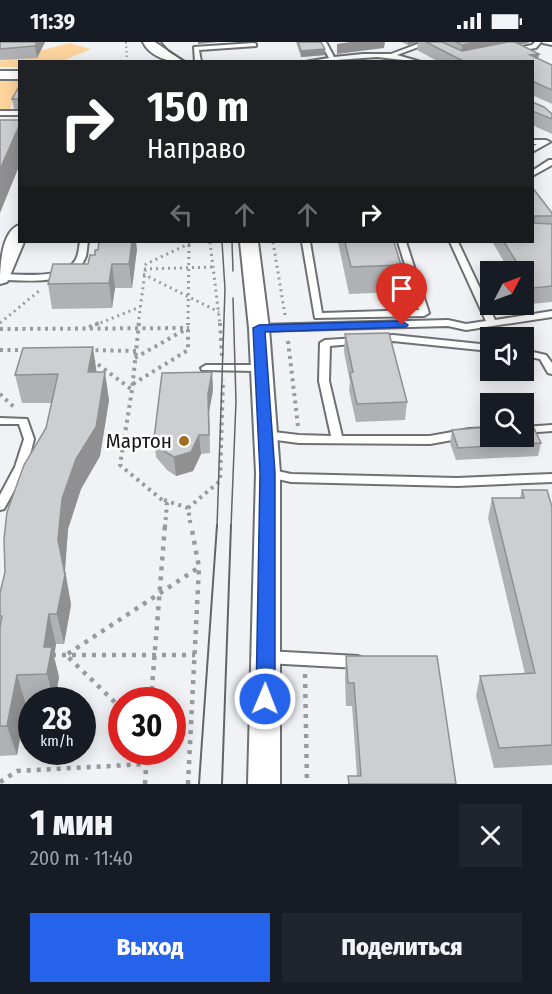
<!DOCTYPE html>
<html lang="ru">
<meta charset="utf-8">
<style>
body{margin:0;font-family:"Fira Sans Condensed",sans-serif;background:#20242c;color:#f1f3f6;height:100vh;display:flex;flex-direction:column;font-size:22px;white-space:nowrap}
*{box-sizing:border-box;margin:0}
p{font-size:20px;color:#9ea1a6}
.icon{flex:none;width:33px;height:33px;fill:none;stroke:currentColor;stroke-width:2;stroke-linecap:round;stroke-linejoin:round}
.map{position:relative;height:742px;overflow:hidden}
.drawer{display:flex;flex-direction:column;background:#171b24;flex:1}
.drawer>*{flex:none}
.top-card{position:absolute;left:18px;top:18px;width:516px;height:183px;border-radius:0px;box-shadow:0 3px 15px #0003;background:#202124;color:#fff;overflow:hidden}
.needle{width:39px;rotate:49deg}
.fabs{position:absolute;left:480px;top:219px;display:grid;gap:12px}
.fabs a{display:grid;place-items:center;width:54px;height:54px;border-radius:0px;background:#171b24;box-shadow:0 3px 15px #0003;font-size:30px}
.speed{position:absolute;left:18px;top:645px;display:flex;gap:12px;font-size:30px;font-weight:700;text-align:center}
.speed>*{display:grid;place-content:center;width:78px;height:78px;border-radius:50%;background:#171b24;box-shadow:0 3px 15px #0003;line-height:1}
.speed small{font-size:15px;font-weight:400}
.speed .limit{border:9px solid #d22;background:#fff;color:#111}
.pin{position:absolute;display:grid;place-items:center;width:51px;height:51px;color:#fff;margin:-62px -26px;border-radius:50% 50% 50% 0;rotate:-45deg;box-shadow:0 0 6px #0007}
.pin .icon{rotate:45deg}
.me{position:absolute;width:66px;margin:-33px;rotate:1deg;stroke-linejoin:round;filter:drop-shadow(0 0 4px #0008)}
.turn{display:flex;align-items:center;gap:21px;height:126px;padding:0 30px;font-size:27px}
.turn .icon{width:78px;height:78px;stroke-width:2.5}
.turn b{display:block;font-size:42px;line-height:51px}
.lanes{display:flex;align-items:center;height:57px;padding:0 30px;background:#0003;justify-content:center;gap:30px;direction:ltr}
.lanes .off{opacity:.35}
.round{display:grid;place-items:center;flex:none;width:63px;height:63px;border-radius:0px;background:#20242c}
.overview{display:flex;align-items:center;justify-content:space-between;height:102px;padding:0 30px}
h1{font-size:36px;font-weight:800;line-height:45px}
.primary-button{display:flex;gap:12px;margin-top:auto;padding:12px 30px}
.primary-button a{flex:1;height:69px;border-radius:0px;background:#2563eb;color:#fff;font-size:24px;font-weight:800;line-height:69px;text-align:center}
.primary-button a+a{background:#20242c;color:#f1f3f6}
.status{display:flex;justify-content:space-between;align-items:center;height:42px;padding:0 30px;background:#171b24;direction:ltr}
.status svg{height:16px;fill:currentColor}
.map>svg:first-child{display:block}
.green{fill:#fed59d}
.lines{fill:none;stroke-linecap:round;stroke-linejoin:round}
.lane-casing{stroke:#6f7073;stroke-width:4}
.street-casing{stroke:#6f7073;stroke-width:4}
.path-far3{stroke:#999a9d;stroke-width:2;stroke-dasharray:1.5 3;stroke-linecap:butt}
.path-far2{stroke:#999a9d;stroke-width:3;stroke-dasharray:2 4;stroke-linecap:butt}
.path-far1{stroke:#999a9d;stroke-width:4;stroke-dasharray:3 4.5;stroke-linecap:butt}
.path{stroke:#999a9d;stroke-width:4.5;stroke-dasharray:4 6;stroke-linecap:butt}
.lane{fill:#fff;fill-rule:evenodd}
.street{fill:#fff;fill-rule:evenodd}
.tram-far1{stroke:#636466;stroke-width:1.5}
.tram{stroke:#636466;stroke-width:2}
.wall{fill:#b0b1b4}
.shaded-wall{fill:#909092}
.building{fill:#cdced1;stroke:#909092;stroke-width:1.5}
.route{fill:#2563eb;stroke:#184099;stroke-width:1.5}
.poi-dot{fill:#9f7023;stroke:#fff;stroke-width:2}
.labels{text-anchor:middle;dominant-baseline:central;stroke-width:5;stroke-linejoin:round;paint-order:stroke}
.poi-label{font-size:21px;fill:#181819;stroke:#fff;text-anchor:end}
</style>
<div class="status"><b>11:39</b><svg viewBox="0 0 49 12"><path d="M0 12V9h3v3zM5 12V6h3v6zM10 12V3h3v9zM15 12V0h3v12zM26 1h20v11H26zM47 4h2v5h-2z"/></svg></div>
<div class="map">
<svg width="552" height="742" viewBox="0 0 552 742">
<rect width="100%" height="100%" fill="#f0f2f5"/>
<g class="green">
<polygon points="70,1 91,7 62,19 20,20 19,25 0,25 0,19"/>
<polygon points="0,39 19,39 19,46 10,67 0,67"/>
</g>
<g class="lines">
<g class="lane-casing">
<g id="lane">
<polygon points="320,0 326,0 334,15 363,12 391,12 423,0 432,0 397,13 421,20 377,15 336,18 337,20 305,20 329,16"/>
<polygon points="535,0 541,0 536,6 515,9 512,7 532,3"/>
<polygon points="542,0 552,0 552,3 543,1"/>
<polygon points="254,1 256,2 256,4 199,8 201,20 195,20 194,5"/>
<rect x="0" y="69" width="20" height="4"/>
<polygon points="532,98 546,98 550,100 532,110 532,105 537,102 532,102"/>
<polygon points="549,118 552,118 552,123 532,134 532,129"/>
<path d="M80,200H88C87,204 87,210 86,214C75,245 26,238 0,238V232C21,232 68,239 77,215C79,210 79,204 80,200Z"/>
<polygon points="302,200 310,200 322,271 419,268 398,200 406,200 429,271 424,274 315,276"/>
<polygon points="450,200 458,200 495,278 552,269 552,275 466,288 448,284 259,289 254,286 259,283 448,278 466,282 486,279"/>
<polygon points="393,293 490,303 490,309 393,299 377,300 372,297 377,294"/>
<polygon points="359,296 362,297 364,299 362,301 330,304 329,339 342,394 430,394 469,387 490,386 490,393 469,395 430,402 299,401 261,396 260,393 265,389 299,393 331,394 319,339 320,301 325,298"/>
<polygon points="524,308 546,313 552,321 552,332 548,331 540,317 524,314"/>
<polygon points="206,323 261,323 266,326 261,329 202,328 201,326"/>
<polygon points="0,376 27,377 34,397 27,425 4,467 0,468 0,453 15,425 24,397 19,382 0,382"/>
<polygon points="552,383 552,389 524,391 524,385"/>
<polygon points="268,427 291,432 457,436 552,432 552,440 457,444 291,440 264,434 262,431 264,428"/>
<polygon points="266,609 358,614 363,616 365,620 363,624 358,626 266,621 261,619 259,615 261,611"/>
</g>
</g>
<g class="street-casing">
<g id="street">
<path d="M143,0H155L184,20C169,20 150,15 143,0Z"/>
<rect x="0" y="29" width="20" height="8"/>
<path d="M20,183V200H24L9,236L7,240L0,242C0,226 1,188 20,183Z"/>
<polygon points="240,200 258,200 269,286 280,431 280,742 248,742 256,431 249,286"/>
</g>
</g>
<polyline class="path-far3" points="126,0 127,20"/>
<g class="path-far2">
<polyline points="210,200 220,283"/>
<polyline points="273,200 285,273"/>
<polyline points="144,227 213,225"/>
<polyline points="143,232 219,270"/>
<polyline points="0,281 39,249"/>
<polyline points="95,283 140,265"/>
<polyline points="138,283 146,222 193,200"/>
<polyline points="188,283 189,200"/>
</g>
<g class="path-far1">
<polyline points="139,281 132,348 120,423 167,462 165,485"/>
<polyline points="220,281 222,315"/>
<polyline points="89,285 99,281"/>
<polyline points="0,287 189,286"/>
<polyline points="288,299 298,384"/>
<polyline points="0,308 27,308"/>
<polyline points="88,308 136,309"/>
<polyline points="135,316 188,286"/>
<polyline points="92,318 131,347"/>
<polyline points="133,342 188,308 188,281"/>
<polyline points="0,352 15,366"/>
<polyline points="164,458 188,466 191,485"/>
<polyline points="188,466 220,439 223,338"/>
</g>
<g class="path">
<polyline points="52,613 195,613"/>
<polyline points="305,632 307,742"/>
<polyline points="151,658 165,483"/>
<polyline points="122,667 66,613 198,526"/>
<polyline points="0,740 17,729 146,722"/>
<polyline points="145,742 147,710"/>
<polyline points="188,742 199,525 191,483"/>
</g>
<use href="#lane" class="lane"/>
<use href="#street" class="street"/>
<g class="tram-far1">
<polyline points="161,0 169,9 187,20"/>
<polyline points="232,200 233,229"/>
<polyline points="217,485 225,247 222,200"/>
<polyline points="231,485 236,359 233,256"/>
</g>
<g class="tram">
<polyline points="199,742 217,483"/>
<polyline points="222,742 231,483"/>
</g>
</g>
<g class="wall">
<polygon points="0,0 45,0 37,16 0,18"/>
<polygon points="296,0 321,0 325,7 325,13 301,15"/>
<polygon points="401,0 417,0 408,3"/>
<polygon points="418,0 529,0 528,1 520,3 538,17 552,23 552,62 532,53 532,20 439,20 417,8"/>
<polygon points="20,43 20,67 14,67 12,57"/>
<polygon points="532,60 552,72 552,92 532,83"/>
<polygon points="532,145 552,171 552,260 530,262 524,251 524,230 510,230 493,201 493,200 532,200"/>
<polygon points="338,200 394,200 401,223 399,250 349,252"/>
<polygon points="137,207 132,246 115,246 112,266 52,267 48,242 88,222 98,208"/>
<polygon points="345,292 407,360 405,378 356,380 349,348 350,340 344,310"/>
<polygon points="96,330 109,358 100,414 81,447 68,487 65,528 71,563 64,602 56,602 54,615 59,635 55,658 32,658 32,663 26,663 17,713 0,714 0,551 46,386 52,361 22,361 15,333"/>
<polygon points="212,330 213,348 209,370 210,411 201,412 193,429 176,434 167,428 156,415 154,397"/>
<polygon points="452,388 541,401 538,414 456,418 450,401"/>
<polygon points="522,448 552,465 552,723 494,726 476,654 480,634 525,632 488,476 492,456 520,456"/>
<polygon points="346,614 456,742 348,742 348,734 357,734 352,664 346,664 345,637"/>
</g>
<g class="shaded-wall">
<polygon points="37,0 45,0 37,16 35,4"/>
<polygon points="198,0 218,0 198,2"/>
<polygon points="350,0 385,0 384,6 337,12 337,2"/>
<polygon points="408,0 417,0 408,3"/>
<polygon points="478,0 529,0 528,1 461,13 462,3"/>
<polygon points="325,7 325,13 301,15 301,9"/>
<polygon points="539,12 537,24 530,13"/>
<polygon points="20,82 20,122 0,171 0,127"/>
<polygon points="132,200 136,200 137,207 132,246 129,222"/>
<polygon points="112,222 115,246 112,266 109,241"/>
<polygon points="93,305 97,333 88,330"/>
<polygon points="105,330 109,358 100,414 81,447 68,487 65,528 71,563 64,602 57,572 58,498 62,457"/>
<polygon points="212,330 213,348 209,370 210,411 208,352"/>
<polygon points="199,393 201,412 193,429 176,434 174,415"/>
<polygon points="49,572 56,602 54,615 59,635 55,658 54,658 47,632 44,605"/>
<polygon points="17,633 26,663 17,713 7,684"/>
</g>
<g class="building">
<polygon points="0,0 37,0 35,4 0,7"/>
<polygon points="298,0 321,0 325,7 301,9"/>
<polygon points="426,0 442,0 462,9 508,0 515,0 539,12 530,13 552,23 552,48 532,39 532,20 465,20"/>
<polygon points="456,0 478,0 462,3"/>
<polygon points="20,43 20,57 12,57"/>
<polygon points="532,60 544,65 552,72 552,77 532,69"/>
<polygon points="0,78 20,78 20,82 0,127"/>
<polygon points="532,145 552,171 552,174 535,174 533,181 552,182 552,244 533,246 504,200 532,200"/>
<polygon points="99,200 132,200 129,222 112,222 109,241 48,242 53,222 88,222 90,213 95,213 95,208 98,208"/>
<polygon points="345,200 394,200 401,223 351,225"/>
<polygon points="389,291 407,360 357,362 350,331 353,330 345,292"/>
<polygon points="93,305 88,330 105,330 96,385 76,417 62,457 58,498 65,533 57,572 49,572 44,605 52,605 47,632 17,633 7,684 0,684 0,585 2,574 0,574 0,551 5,530 4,497 7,470 24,423 46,386 58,332 15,333 23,306"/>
<polygon points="212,330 208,352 209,393 199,393 191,410 174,415 165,410 154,397 162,331"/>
<polygon points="532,382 541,401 458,406 452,388 490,385 490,394 524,394 524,383"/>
<polygon points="522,448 547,448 552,465 552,703 499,706 480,634 535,631 492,456 524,456"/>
<polygon points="346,614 437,614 456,742 349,742 348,734 361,734 354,641 348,641"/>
</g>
<polygon class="route" points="402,279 408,283 406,285 265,290 275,431 275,657 272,663 265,665 259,663 256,657 260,431 253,286 259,283"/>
<circle class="poi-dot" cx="184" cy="399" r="6"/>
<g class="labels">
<g class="poi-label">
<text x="172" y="399">Мартон</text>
</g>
</g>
</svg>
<div class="fabs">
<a><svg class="needle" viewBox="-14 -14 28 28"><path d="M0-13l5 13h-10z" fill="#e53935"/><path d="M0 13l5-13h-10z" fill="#9ea1a6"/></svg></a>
<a><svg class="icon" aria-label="sound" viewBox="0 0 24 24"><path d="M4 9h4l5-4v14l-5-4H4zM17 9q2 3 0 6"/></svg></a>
<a><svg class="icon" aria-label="search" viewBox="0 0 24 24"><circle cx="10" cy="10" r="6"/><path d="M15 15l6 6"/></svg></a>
</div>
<div class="speed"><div>28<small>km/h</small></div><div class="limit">30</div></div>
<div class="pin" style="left:402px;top:283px;background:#d93025"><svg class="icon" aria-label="arrive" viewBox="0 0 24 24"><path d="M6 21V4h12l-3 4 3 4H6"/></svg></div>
<svg class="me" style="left:265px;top:657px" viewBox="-20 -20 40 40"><circle r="17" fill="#2563eb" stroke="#fff" stroke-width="3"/><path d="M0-11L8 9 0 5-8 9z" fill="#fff"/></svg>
<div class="top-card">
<div class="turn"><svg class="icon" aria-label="right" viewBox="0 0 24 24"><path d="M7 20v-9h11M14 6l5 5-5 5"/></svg><div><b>150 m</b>Направо</div></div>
<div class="lanes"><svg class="icon off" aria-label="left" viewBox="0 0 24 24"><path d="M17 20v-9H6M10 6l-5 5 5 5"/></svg><svg class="icon off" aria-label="ahead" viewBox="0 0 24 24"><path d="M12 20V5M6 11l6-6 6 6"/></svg><svg class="icon off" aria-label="ahead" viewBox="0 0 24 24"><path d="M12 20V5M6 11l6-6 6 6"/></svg><svg class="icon" aria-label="right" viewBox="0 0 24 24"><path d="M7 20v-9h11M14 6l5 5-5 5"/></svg></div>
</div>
</div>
<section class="drawer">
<div class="overview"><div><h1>1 мин</h1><p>200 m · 11:40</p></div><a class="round"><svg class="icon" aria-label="close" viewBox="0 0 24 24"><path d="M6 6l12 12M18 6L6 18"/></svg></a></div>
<div class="primary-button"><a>Выход</a><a>Поделиться</a></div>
</section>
